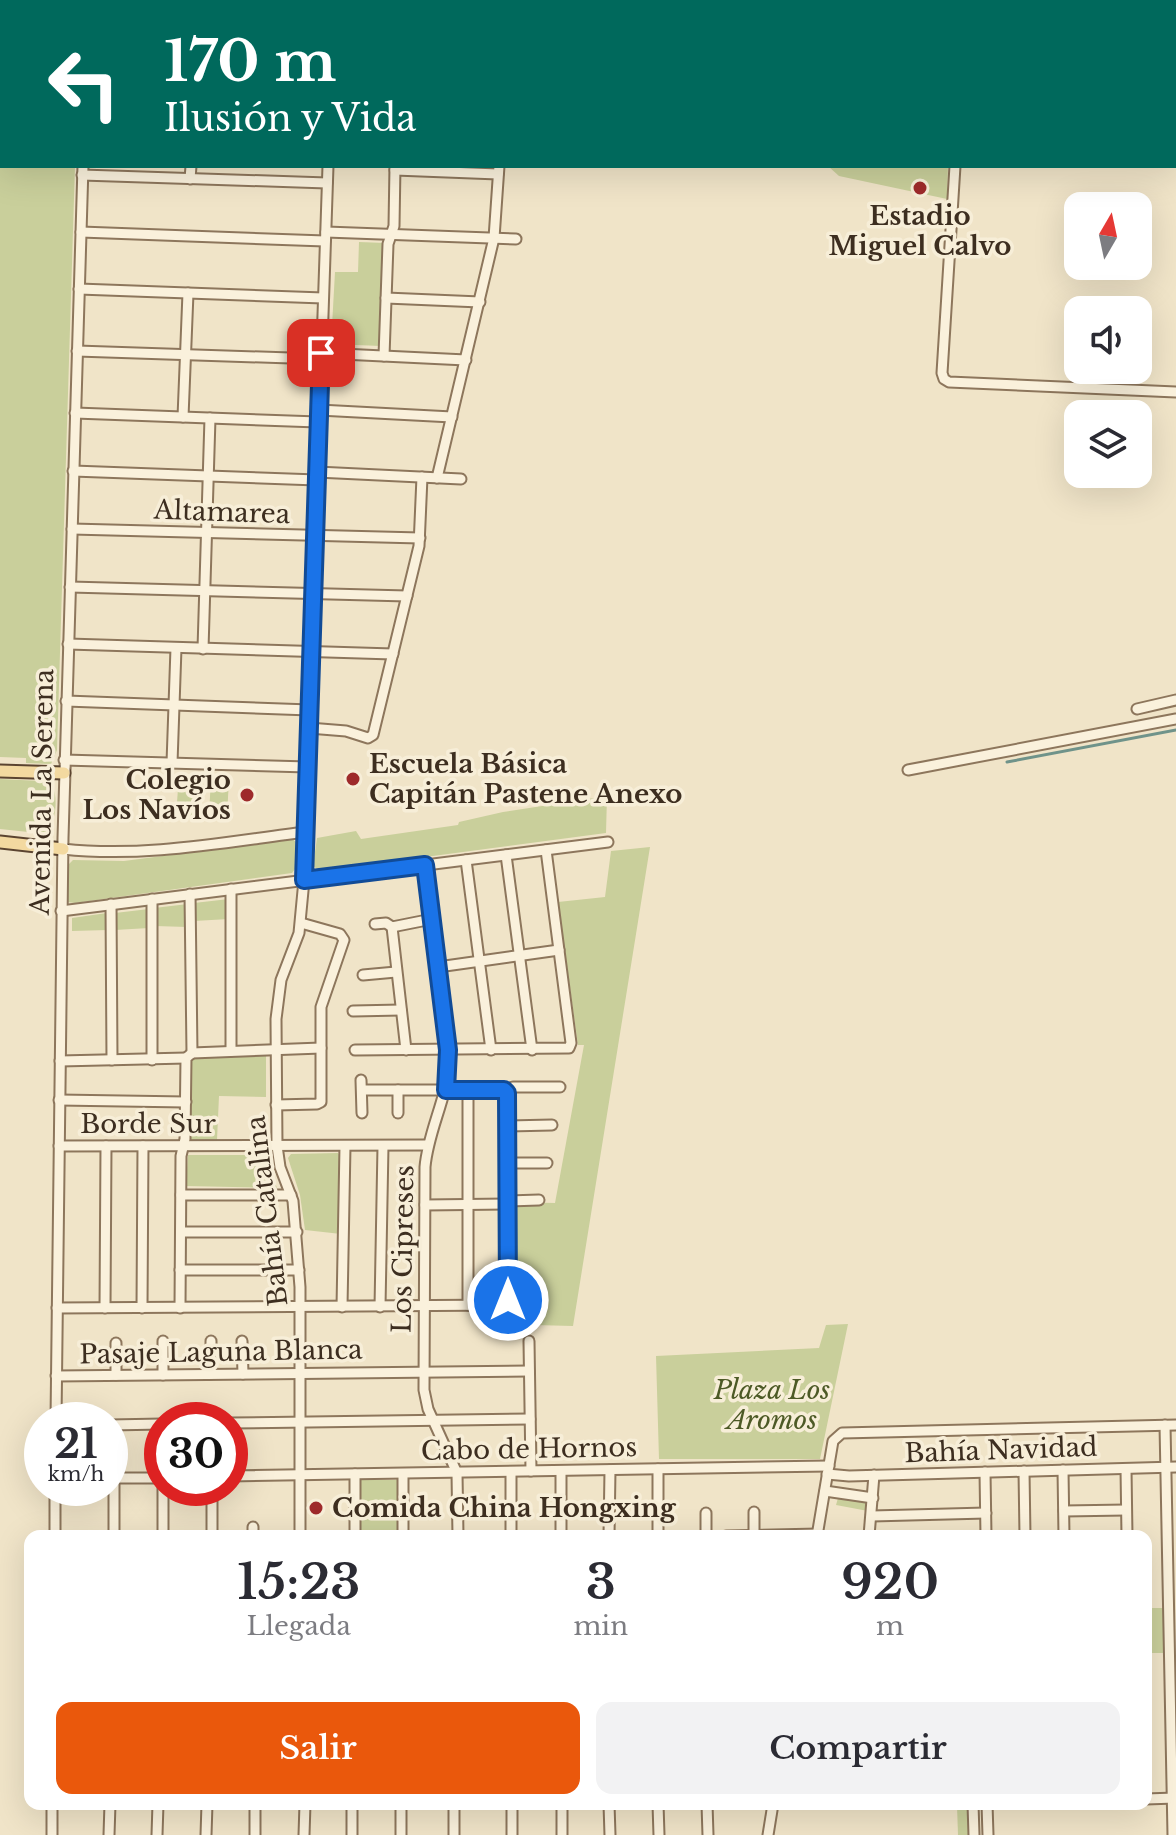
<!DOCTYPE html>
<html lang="es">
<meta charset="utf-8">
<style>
body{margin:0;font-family:"Libre Baskerville",serif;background:#f2f2f3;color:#2b2b33;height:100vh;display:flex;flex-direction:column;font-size:30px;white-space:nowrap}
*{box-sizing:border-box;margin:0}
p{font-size:26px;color:#7c7c81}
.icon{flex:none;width:44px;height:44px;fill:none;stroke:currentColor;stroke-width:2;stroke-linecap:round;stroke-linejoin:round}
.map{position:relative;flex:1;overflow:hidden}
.side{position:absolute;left:24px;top:1530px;width:1128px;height:280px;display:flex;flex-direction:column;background:#fff;border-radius:16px;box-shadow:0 8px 32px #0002}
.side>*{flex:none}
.top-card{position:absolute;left:0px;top:0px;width:1176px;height:168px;box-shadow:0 8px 32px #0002;background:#00695c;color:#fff;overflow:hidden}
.needle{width:52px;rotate:9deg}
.buttons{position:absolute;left:1064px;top:192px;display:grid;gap:16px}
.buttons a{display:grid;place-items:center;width:88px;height:88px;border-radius:16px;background:#fff;box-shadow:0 8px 32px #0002;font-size:40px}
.speed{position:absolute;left:24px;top:1402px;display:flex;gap:16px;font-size:40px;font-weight:700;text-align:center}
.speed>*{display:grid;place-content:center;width:104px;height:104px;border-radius:50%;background:#fff;box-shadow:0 8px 32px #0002;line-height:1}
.speed small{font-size:20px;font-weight:400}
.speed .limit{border:12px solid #d22;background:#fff;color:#111}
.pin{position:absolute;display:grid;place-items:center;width:68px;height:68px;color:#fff;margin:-34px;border-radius:16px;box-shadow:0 4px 12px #0006}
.me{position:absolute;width:88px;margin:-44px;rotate:0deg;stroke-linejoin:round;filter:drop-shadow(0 0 6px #0008)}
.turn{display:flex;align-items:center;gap:28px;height:168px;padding:0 32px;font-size:36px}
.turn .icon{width:104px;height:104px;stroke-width:2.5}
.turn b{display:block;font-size:56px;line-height:68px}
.eta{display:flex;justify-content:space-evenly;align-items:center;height:136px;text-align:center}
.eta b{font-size:48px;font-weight:600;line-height:56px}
.button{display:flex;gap:16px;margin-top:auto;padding:16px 32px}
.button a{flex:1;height:92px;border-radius:16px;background:#ea580c;color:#fff;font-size:32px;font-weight:600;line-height:92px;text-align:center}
.button a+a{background:#f2f2f3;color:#2b2b33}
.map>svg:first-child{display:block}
.green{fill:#c9cf9b}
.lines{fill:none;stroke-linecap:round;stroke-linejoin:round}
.stream{stroke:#6f938a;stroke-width:3}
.minor-casing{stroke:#8d765c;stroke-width:13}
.major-casing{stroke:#5b4430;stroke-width:15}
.minor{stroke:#faf1dc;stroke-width:9}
.major{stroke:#f3d9a0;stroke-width:11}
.route-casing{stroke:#114b97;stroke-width:20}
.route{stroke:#1a73e8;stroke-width:14}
.poi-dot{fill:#9e2a2b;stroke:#f7eed8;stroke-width:3}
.labels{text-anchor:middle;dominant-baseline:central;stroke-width:7;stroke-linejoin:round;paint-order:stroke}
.poi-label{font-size:26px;font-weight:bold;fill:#3d2e20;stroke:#f7eed8;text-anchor:start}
.street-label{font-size:26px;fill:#3d2e20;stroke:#f7eed8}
.park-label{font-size:26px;font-style:italic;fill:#4d5a26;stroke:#f7eed8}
</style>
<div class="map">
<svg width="1176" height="1835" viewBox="0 0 1176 1835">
<rect width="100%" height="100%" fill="#f0e4c8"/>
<g class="green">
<polygon points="0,0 65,0 2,2 2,166 75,166 57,750 51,764 26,763 26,758 0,757"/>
<polygon points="828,166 948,166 947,199 839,176"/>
<polygon points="359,242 385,243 381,346 331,344 335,272 358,272"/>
<polygon points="179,775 202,776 199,817 176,816"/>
<path d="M0,779L41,781L52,785C59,800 55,821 47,834L0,829Z"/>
<polygon points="211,779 229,780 227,815 209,814"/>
<polygon points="607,796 606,833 320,871 313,866 317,838 356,831 361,839 458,825 459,822 503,812"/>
<polygon points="292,839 299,844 297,866 292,873 75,903 67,902 68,865 73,860 124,861"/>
<polygon points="650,847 573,1326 534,1325 535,1289 513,1289 513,1202 555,1203 584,1045 578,1045 558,902 605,897 611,851"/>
<polygon points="229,899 229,919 194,921 194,903"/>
<polygon points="188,904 187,927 155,926 154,908"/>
<polygon points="149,909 149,928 115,930 115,913"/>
<polygon points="107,913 108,930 72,931 72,918"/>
<polygon points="194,1055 266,1055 266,1097 219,1096 217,1140 189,1140 189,1060"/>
<polygon points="338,1153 341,1158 341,1234 305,1230 300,1195 288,1158 291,1154"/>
<polygon points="188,1155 265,1155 277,1188 186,1186"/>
<polygon points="848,1324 820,1459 659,1459 656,1356 819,1348 826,1325"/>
<polygon points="358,1480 398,1480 399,1536 358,1536"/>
<polygon points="838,1498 866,1503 868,1511 836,1505"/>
<polygon points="1146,1608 1165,1608 1166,1653 1150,1653 1146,1657"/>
<polygon points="957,1806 965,1806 968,1809 968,1835 958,1835"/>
</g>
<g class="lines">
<polyline class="stream" points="1007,762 1176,730"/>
<g class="minor-casing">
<g id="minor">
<polyline points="301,0 332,0"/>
<polyline points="745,0 796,2"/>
<polyline points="73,2 73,0"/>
<polyline points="88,2 88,0"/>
<polyline points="197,2 197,0"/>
<polyline points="400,2 400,0"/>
<polyline points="508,2 508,0"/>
<polyline points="829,2 829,0"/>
<polyline points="878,2 878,0"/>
<polyline points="964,2 964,0"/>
<polyline points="955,166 942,373 944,379 949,382 1176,392"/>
<polyline points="395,170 498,174"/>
<polyline points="82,175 327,183"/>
<polyline points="190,179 191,166"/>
<polyline points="81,232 325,241"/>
<polyline points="326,232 516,239"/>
<polyline points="79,289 323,298"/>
<polyline points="386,298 480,302"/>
<polyline points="77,351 320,359"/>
<polyline points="321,353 466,360"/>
<polyline points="384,356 388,244 394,226 395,166"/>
<polyline points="319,410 452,417"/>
<polyline points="75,413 318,422"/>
<polyline points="183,417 188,293"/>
<polyline points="73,471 317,480"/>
<polyline points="317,472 461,479"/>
<polyline points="437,478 494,238 499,166"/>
<polyline points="72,529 420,538"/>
<polyline points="70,587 407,596"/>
<polyline points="68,644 393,654"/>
<polyline points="203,649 210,418"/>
<polyline points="66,701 310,710"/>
<polyline points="1137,709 1176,700"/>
<polyline points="309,728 346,731 368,738 373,735 419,546 422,477"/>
<polyline points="64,760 308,767"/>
<polyline points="172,763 176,648"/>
<polyline points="908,770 1176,719"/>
<path d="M63,849C144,858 225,842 306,832"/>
<polyline points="506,855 532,1050"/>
<polyline points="466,860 491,1050"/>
<path d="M425,865L449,1063C447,1099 428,1131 425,1167L424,1390L428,1409L457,1473L458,1536"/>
<polyline points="231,889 231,1051"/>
<polyline points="190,894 192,1053"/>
<polyline points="152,899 152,1060"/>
<polyline points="111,904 112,1060"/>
<polyline points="61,911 608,842"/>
<polyline points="375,924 386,923 392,927 432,919"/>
<polyline points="392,927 406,1050"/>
<polyline points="438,967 559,950"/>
<polyline points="363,975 396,972"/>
<polyline points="353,1011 401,1010"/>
<polyline points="355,1050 569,1048 571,1043 546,850"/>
<polyline points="192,1053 321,1048"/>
<polyline points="60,1061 186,1058"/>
<polyline points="361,1080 362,1113"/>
<polyline points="362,1090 506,1090 513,1087 560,1087"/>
<polyline points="398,1090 398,1113"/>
<polyline points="468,1090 468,1305"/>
<polyline points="59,1100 186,1102"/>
<polyline points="276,1105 317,1104 321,1102 321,1007 344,940 340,934 301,923"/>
<polyline points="507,1126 552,1125"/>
<polyline points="59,1146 428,1145"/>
<polyline points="507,1163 547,1163"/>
<polyline points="181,1195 291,1195"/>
<polyline points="507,1201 539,1200"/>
<polyline points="425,1205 507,1204"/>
<polyline points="181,1232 297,1232"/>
<polyline points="180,1270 299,1270"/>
<polyline points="342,1307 345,1146"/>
<polyline points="380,1307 383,1146"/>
<polyline points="57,1308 505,1305 508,1300 506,1090"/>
<polyline points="105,1308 106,1146"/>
<polyline points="142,1308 143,1146"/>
<polyline points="180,1308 181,1156 185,1139 186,1058 192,1053"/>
<polyline points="163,1341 163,1375"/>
<polyline points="211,1341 211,1374"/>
<polyline points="242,1341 243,1374"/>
<polyline points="529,1341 531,1471"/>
<polyline points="116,1375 116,1343"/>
<polyline points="56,1376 529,1371"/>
<polyline points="56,1420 63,838 83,166"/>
<polyline points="230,1423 530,1419"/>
<polyline points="110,1425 162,1424"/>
<polyline points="1165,1425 1173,1835"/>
<polyline points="1126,1469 1127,1536"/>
<polyline points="1063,1470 1064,1536"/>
<polyline points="1024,1471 1025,1536"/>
<polyline points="985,1472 986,1536"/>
<polyline points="827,1474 849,1476 1176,1467"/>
<polyline points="230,1476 829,1466"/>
<polyline points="110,1478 162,1478"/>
<polyline points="825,1491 873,1498"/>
<polyline points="1064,1511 1126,1510"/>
<polyline points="754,1512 754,1535"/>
<polyline points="706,1513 706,1536"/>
<polyline points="872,1516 986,1513"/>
<polyline points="253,1527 253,1536"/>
<polyline points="55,1536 55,1488"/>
<polyline points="114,1536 114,1478"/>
<polyline points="163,1536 163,1488"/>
<polyline points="212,1536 212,1488"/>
<polyline points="300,1536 300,1287 293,1201 280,1167 277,1146 276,1019 281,980 299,933 304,880 328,166"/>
<polyline points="355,1536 355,1474"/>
<polyline points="403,1536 403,1474"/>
<polyline points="511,1536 511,1472"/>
<polyline points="561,1536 561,1471"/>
<polyline points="609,1536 610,1470"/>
<polyline points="658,1536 658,1469"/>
<polyline points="726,1536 818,1534"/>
<polyline points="817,1536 833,1441 842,1433 1176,1425"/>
<polyline points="869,1536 874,1475"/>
<polyline points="1146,1799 1175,1798"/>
<polyline points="352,1804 352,1835"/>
<polyline points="401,1804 401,1835"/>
<polyline points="454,1804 454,1835"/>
<polyline points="512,1804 512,1835"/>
<polyline points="562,1804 562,1835"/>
<polyline points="609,1804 610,1835"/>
<polyline points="658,1804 659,1835"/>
<polyline points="707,1804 708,1835"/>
<polyline points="973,1804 974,1835"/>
<polyline points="987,1804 988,1835"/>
<polyline points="52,1835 52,1804"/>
<polyline points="109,1835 110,1804"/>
<polyline points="157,1835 158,1804"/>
<polyline points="206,1835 207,1804"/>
<polyline points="255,1835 255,1804"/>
<polyline points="304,1835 305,1804"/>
<polyline points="768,1835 773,1804"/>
</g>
</g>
<g class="major-casing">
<g id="major">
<polyline points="0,771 64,773"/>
<polyline points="0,842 63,849"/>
</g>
</g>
<use href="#minor" class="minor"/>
<use href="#major" class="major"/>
</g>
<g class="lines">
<g class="route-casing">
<polyline id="route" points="321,353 304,880 425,865 448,1050 446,1090 504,1090 507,1093 508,1300"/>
</g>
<use href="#route" class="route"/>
</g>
<g class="poi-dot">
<circle cx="920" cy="188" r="8"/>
<circle cx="353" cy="779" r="8"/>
<circle cx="247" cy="795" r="8"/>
<circle cx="316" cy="1508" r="8"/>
</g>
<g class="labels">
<g class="poi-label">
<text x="920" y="216" text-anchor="middle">Estadio<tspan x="920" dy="30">Miguel Calvo</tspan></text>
<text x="369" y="764">Escuela Básica<tspan x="369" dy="30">Capitán Pastene Anexo</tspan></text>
<text x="231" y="780" text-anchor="end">Colegio<tspan x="231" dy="30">Los Navíos</tspan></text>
<text x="332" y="1508">Comida China Hongxing</text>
</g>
<g class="street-label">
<text transform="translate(222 512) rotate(2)">Altamarea</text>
<text transform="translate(42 792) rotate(-89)">Avenida La Serena</text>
<text x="148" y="1124">Borde Sur</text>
<text transform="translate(267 1211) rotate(-97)">Bahía Catalina</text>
<text transform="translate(403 1249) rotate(-89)">Los Cipreses</text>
<text transform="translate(221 1352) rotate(-1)">Pasaje Laguna Blanca</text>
<text transform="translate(529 1449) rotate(-1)">Cabo de Hornos</text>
<text transform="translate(1001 1450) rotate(-2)">Bahía Navidad</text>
</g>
<g class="park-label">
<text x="772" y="1390">Plaza Los<tspan x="772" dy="30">Aromos</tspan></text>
</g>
</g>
</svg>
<div class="buttons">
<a><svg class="needle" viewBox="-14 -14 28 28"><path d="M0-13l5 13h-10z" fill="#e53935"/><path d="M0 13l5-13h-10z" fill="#7c7c81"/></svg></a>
<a><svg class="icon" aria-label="sound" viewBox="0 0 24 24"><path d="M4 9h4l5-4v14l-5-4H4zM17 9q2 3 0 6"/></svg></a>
<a><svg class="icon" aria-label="layers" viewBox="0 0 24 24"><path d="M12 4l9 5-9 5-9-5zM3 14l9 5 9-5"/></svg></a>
</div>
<div class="speed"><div>21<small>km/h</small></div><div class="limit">30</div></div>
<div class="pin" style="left:321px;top:353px;background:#d93025"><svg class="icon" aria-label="arrive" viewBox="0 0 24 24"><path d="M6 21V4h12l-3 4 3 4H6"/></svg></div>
<svg class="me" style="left:508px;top:1300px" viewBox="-20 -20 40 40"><circle r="17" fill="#1a73e8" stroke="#fff" stroke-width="3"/><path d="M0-11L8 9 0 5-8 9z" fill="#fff"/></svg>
<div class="top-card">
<div class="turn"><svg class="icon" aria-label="left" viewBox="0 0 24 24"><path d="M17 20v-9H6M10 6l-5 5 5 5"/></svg><div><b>170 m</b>Ilusión y Vida</div></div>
</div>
<section class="side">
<div class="eta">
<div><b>15:23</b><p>Llegada</p></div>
<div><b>3</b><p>min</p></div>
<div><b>920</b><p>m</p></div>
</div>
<div class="button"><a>Salir</a><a>Compartir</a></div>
</section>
</div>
